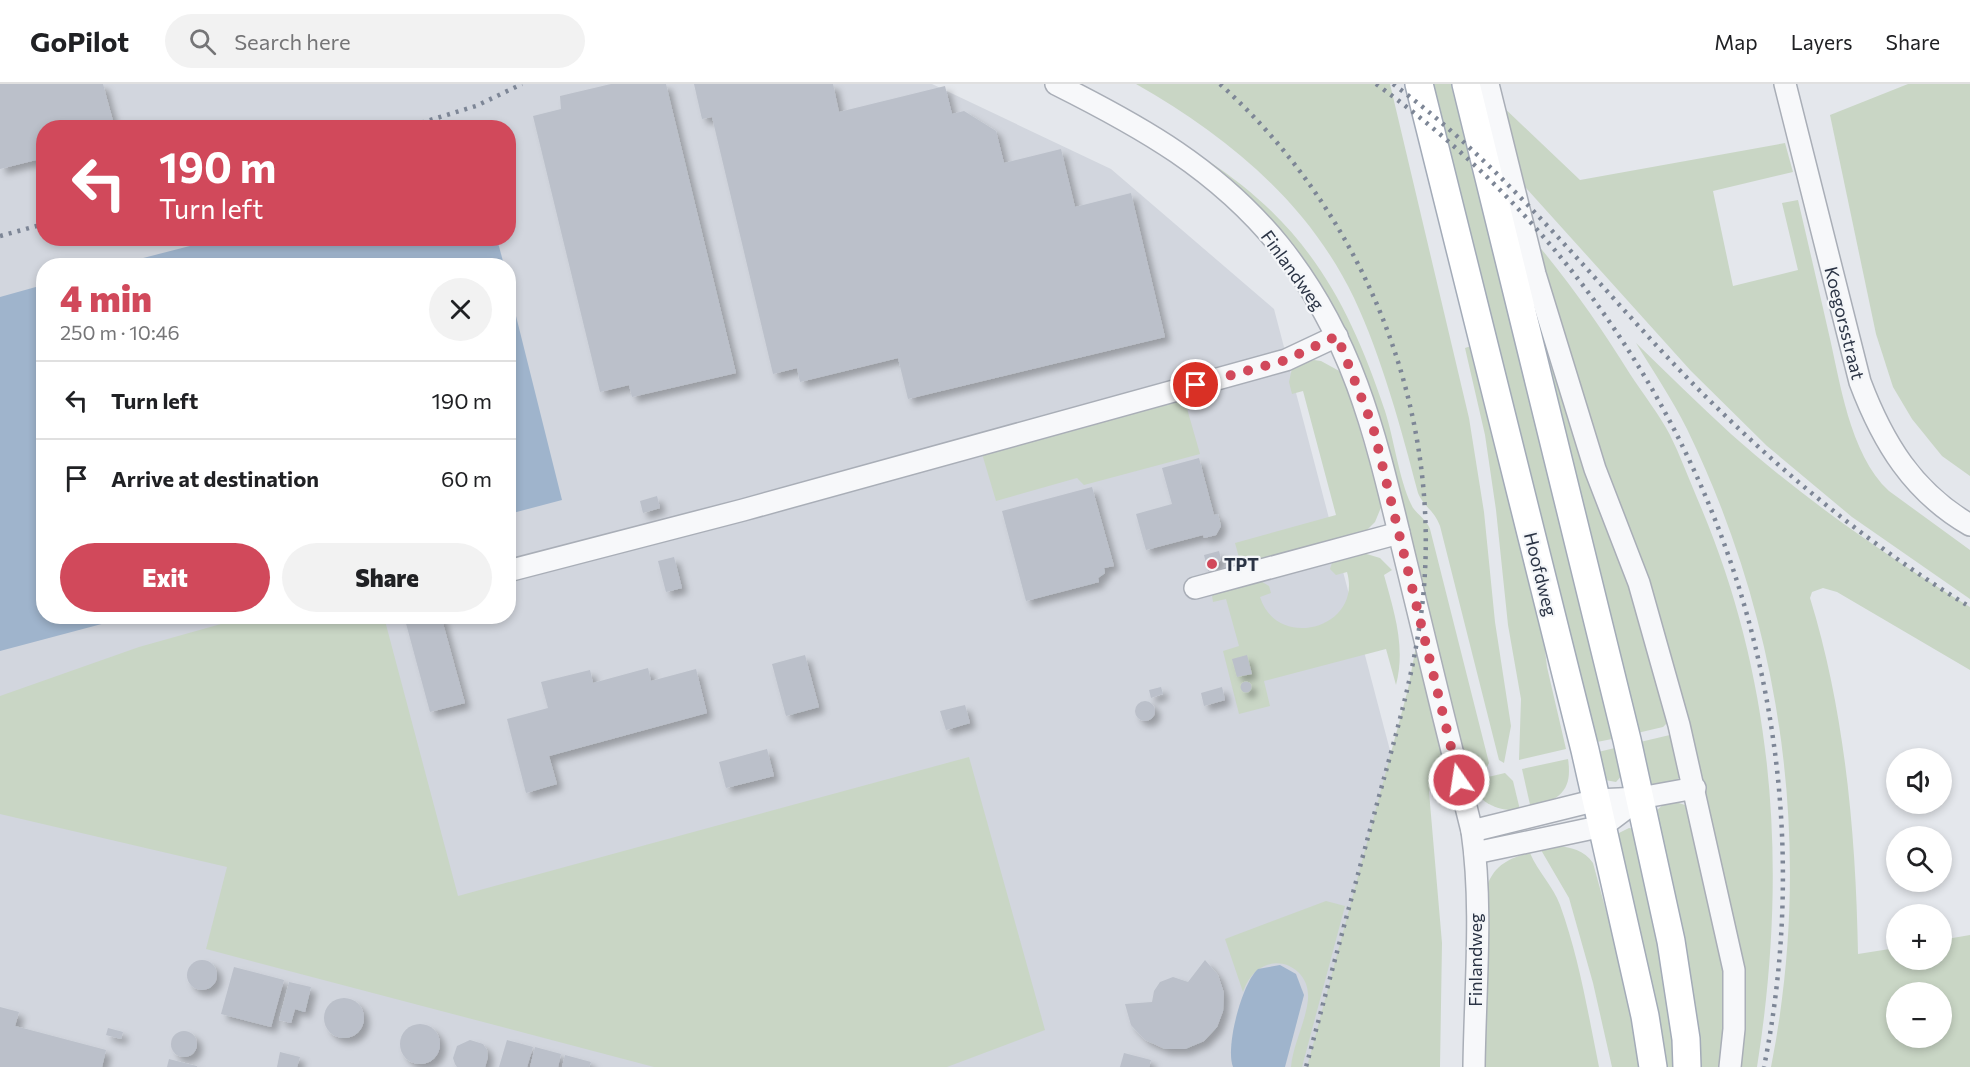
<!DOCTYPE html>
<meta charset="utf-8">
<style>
body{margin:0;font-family:Commissioner,sans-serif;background:#f2f2f2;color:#202124;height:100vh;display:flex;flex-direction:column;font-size:22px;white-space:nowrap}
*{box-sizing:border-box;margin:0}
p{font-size:20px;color:#757577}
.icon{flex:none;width:33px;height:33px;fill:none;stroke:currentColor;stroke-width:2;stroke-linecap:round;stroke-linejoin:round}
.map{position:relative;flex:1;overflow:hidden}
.panel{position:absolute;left:36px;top:174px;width:480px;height:366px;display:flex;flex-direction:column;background:#fff;border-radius:24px;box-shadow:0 3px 9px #0003}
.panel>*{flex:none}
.top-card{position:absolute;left:36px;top:36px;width:480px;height:126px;border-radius:24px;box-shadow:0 3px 9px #0003;background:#d1495b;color:#fff;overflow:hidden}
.tools{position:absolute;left:1886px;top:664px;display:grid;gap:12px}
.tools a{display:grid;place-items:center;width:66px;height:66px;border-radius:50%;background:#fff;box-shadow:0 3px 9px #0003;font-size:30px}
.pin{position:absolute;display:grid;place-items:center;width:51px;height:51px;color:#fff;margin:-26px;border:3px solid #fff;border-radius:50%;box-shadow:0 2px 6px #0007}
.me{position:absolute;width:66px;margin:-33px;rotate:347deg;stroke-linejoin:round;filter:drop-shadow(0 0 4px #0008)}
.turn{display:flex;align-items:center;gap:21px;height:126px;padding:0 24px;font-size:27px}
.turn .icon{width:78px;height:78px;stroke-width:2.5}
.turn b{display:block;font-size:42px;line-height:51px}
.round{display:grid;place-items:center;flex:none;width:63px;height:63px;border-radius:32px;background:#f2f2f2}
.headline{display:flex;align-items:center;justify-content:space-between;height:102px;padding:0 24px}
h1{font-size:36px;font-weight:800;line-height:45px;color:#d1495b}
.action{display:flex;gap:12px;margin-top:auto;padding:12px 24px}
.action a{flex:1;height:69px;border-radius:36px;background:#d1495b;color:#fff;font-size:24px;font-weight:800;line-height:69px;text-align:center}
.action a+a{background:#f2f2f2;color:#202124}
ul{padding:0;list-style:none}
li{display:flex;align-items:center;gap:18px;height:78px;padding:0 24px;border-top:2px solid #e0e0e0}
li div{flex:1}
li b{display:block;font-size:22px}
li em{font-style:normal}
header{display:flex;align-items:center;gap:36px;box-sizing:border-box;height:84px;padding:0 30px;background:#fff;border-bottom:2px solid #e0e0e0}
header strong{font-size:28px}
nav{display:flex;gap:33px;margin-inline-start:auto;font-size:21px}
.search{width:420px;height:54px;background:#f2f2f2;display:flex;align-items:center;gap:15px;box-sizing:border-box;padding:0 21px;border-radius:33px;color:#757577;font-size:22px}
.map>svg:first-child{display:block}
.built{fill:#d2d6de;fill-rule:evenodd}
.green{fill:#c9d6c5;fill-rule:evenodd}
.water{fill:#9fb4cc}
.building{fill:#bbc0ca;filter:url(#shadow)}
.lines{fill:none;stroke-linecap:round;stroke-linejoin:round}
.minor-casing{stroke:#a9aeb7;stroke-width:24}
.major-casing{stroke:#a3abb8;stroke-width:30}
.minor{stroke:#f7f8fa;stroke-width:21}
.major{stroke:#fff;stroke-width:27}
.rail{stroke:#7d8696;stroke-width:4.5;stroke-dasharray:3 6;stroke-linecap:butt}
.route{stroke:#d1495b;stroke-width:10;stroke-dasharray:0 18}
.poi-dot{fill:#d1495b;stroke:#f4f6f9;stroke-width:2}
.labels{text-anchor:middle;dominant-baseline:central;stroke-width:4.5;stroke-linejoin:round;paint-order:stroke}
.street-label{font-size:18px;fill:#2b3445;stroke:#f4f6f9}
.poi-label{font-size:18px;font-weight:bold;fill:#2b3445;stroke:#f4f6f9;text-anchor:start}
</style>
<header>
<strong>GoPilot</strong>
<div class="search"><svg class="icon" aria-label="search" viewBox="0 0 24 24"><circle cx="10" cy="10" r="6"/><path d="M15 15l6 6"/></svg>Search here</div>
<nav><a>Map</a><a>Layers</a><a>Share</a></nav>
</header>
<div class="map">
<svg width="1970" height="983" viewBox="0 0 1970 983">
<defs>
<filter id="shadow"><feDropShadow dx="5.5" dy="5.5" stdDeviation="3" flood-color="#0004"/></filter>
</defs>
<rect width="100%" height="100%" fill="#e4e7ec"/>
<path class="built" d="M0,0H932L1111,85L1274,225L1407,731L1403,983H0ZM44,44H508V154H44ZM44,182H508V532H44Z"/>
<g class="green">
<path d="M1136,0H1390L1469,334L1484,428L1495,538L1511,642L1504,679L1499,676L1440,442C1434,426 1424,423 1418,409C1402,347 1381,271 1354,214C1308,118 1227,52 1136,0Z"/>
<polygon points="1429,0 1451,0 1617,654 1592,659"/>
<polygon points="1908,0 1970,0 1970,392 1942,372 1912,335 1893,303 1876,250 1830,31"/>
<path d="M1498,18L1580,96L1785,59L1793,88L1713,107L1733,202L1798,186L1782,119L1798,116C1808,159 1818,202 1828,246C1840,296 1849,370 1889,407L1970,466V515L1852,433L1767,362L1691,287L1518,95Z"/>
<path d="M1207,76C1307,142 1348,217 1385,327C1394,355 1399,395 1411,420C1415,430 1426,434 1430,445L1489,679L1487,683L1469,688L1371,314L1229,96Z"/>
<path d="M1532,154C1569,197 1600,242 1630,290C1643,310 1659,330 1670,351C1680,371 1688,393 1697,414C1776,596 1788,788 1757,983H1736L1738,880L1610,417Z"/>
<polygon points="1543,257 1572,346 1628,487 1668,638 1663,643 1633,650 1549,296"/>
<path d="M1636,259C1667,289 1698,320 1731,350C1804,415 1886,472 1970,523V586L1837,508L1823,504L1812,508L1810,514C1845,627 1856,752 1858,870L1896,864V876H1941V856L1970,851V983H1771C1814,766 1783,543 1687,345C1672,315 1653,287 1636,259ZM1896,909H1941V954H1896Z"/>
<polygon points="1474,261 1540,522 1547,583 1566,665 1519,676 1521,615 1508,541 1496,426 1485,351 1465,264"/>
<polygon points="1314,276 1321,277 1343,289 1382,421 1375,438 1367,446 1241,481 1235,459 1336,431 1303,307 1292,310 1289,298 1292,284"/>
<polygon points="1182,307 1200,370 1084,401 1077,394 996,417 980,363"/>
<path d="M1360,468L1380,474L1392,486L1384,491C1394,528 1406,562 1396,601L1386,565L1264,597L1270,622L1239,630L1223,567L1239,562L1226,515L1213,518L1212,512L1218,506L1259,496L1269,502L1271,509L1260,513C1277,568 1363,544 1347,488L1336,491L1330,485L1333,476Z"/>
<polygon points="246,533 384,533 458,812 969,673 1045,946 947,983 654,983 206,865 227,783 0,730 0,612 139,563"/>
<polygon points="1417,557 1446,692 1433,697 1429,708 1442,859 1440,983 1307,983 1408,605"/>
<polygon points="1674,650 1680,692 1676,698 1653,703 1647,700 1636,659"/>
<polygon points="1619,663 1624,689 1616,698 1605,696 1594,669"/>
<path d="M1568,675C1573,707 1559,715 1531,725L1522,685Z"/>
<path d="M1505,689L1513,697L1520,726C1499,728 1477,719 1471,697Z"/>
<polygon points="1673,717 1688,722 1727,869 1725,983 1695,983 1656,727 1665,719"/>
<polygon points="1629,744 1636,745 1654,812 1677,983 1663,983 1618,756 1619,749"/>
<path d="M1556,762C1571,763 1584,766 1593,779L1628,907L1644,983H1612L1593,899L1569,814L1541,766Z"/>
<path d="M1530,769C1538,788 1553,802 1560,821C1579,873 1588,929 1599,983H1482L1486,805C1493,782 1508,774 1530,769Z"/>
<path d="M1326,817L1345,822L1302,983H1291C1293,960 1306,938 1308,915C1311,878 1259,861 1243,908L1225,855Z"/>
</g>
<g class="water">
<polygon points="217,155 497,155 504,181 116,181"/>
<polygon points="508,200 562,416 509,430 508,430"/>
<polygon points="43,201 44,532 128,533 0,567 0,213"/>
<path d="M1280,881L1296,890L1304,911L1285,983H1233C1225,963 1242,899 1258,885Z"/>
</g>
<g class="building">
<polygon points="0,0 103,0 115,44 44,44 44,74 0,85"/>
<polygon points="611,0 666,0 736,289 632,313 629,301 600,308 533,32 561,25 560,12"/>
<polygon points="694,0 833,0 839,28 945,2 952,30 964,27 996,47 1004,79 1061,65 1075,123 1131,109 1165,253 908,315 898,274 800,298 797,284 773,290 712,33 702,35"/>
<polygon points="1199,374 1214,431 1218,430 1221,442 1216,451 1204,454 1203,451 1146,466 1136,430 1172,420 1162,384"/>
<polygon points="1092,403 1114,482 1104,484 1105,489 1098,494 1099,498 1026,517 1002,427"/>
<polygon points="657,412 660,424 643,429 640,417"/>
<polygon points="1219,467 1221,475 1215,484 1208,487 1204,471"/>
<polygon points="674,473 682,504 666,508 658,477"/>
<polygon points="404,532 441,532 465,619 430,628"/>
<polygon points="805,571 819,623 786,632 772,580"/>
<polygon points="1247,571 1252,590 1237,593 1232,575"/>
<polygon points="648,584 651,597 696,585 707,629 549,672 557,700 526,709 507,635 548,624 541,598 590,586 593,599"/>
<circle cx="1246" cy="603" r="5.5"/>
<polygon points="1161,603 1163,610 1151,614 1149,606"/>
<polygon points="1222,603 1225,616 1204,622 1201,609"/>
<circle cx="1145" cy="627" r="10"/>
<polygon points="965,621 970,639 946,646 940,627"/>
<polygon points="767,665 774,692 726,704 719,678"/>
<circle cx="202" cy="891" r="15"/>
<polygon points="1205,876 1218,891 1224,909 1223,927 1217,943 1204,957 1185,965 1165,965 1145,956 1131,941 1125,920 1152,918 1154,907 1160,898 1173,893 1188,898"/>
<polygon points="234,883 284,896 271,943 221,930"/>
<polygon points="289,898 311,903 305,928 295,925 291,939 279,936"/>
<circle cx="344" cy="934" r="20"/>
<polygon points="0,923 19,928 15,942 106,966 102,983 0,983"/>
<circle cx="420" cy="960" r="20"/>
<polygon points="108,944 123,948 121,955 106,951"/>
<circle cx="184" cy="960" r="13"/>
<polygon points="470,956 483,960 487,966 488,973 485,983 457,983 455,980 453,974 457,962"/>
<polygon points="507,956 533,963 527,983 499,983"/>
<polygon points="535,963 561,970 558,983 530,983"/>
<polygon points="280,968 300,973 297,983 277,983"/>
<polygon points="1124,969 1151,976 1149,983 1120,983"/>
<polygon points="565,971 591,978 589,983 562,983"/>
<polygon points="169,975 197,982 197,983 167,983"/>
</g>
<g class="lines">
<g class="minor-casing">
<g id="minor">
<path d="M1056,0C1142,43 1217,85 1279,161C1358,259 1378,363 1407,482C1428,570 1450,659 1472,747C1483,823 1475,905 1474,983"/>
<polyline points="1488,0 1535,190 1595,385 1639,499 1679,641 1734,886 1734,945 1730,983"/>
<path d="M1785,0L1860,298C1883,359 1913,408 1970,441"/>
<polyline points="508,487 743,426 1286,276 1337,252"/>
<polyline points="1195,504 1399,449"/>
<polyline points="1472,747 1597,716 1640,714 1695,704"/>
<polyline points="1475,769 1603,742 1640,714"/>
</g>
</g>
<g class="major-casing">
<g id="major">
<polyline points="1419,0 1585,666 1645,932 1653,983"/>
<polyline points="1466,0 1627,656 1671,857 1686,955 1687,983"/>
</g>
</g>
<use href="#minor" class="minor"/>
<use href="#major" class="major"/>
<g class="rail">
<path d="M1220,0C1363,129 1442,322 1423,514C1416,583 1396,650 1378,716C1354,805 1330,894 1306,983"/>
<path d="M1376,0C1687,224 1839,608 1764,983"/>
<path d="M1393,0C1499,78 1580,180 1669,275C1759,370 1859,455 1970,523"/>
<polyline points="404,44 476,22 522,0"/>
<polyline points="0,152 44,140"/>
</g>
</g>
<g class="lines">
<polyline class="route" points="1196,301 1286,276 1337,252 1373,343 1459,696"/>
</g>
<circle class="poi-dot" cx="1212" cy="480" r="6"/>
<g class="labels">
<g class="street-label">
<text transform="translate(1293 186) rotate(54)">Finlandweg</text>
<text transform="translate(1845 239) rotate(76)">Koegorsstraat</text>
<text transform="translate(1541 490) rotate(76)">Hoofdweg</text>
<text transform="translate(1475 876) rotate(-90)">Finlandweg</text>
</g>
<g class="poi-label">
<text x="1224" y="480">TPT</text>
</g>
</g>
</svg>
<div class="tools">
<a><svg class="icon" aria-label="sound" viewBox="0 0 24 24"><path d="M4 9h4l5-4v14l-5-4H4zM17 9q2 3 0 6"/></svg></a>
<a><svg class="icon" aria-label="search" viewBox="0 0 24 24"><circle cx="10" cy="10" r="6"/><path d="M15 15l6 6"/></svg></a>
<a>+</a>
<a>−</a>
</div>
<div class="pin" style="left:1196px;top:301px;background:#d93025"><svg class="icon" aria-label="arrive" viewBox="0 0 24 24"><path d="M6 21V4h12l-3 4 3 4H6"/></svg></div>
<svg class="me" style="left:1459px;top:696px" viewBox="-20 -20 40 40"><circle r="17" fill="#d1495b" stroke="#fff" stroke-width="3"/><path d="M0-11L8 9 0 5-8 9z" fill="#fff"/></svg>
<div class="top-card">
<div class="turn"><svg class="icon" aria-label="left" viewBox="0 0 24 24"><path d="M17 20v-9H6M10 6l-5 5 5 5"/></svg><div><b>190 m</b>Turn left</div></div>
</div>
<section class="panel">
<div class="headline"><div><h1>4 min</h1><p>250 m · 10:46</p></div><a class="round"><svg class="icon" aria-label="close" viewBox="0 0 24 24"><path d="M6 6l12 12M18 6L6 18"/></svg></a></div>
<ul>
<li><svg class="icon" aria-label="left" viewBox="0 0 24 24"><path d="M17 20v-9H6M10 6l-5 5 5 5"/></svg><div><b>Turn left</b></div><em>190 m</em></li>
<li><svg class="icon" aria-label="arrive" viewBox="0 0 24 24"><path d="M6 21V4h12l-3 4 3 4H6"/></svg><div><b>Arrive at destination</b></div><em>60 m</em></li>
</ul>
<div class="action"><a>Exit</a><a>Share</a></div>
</section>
</div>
